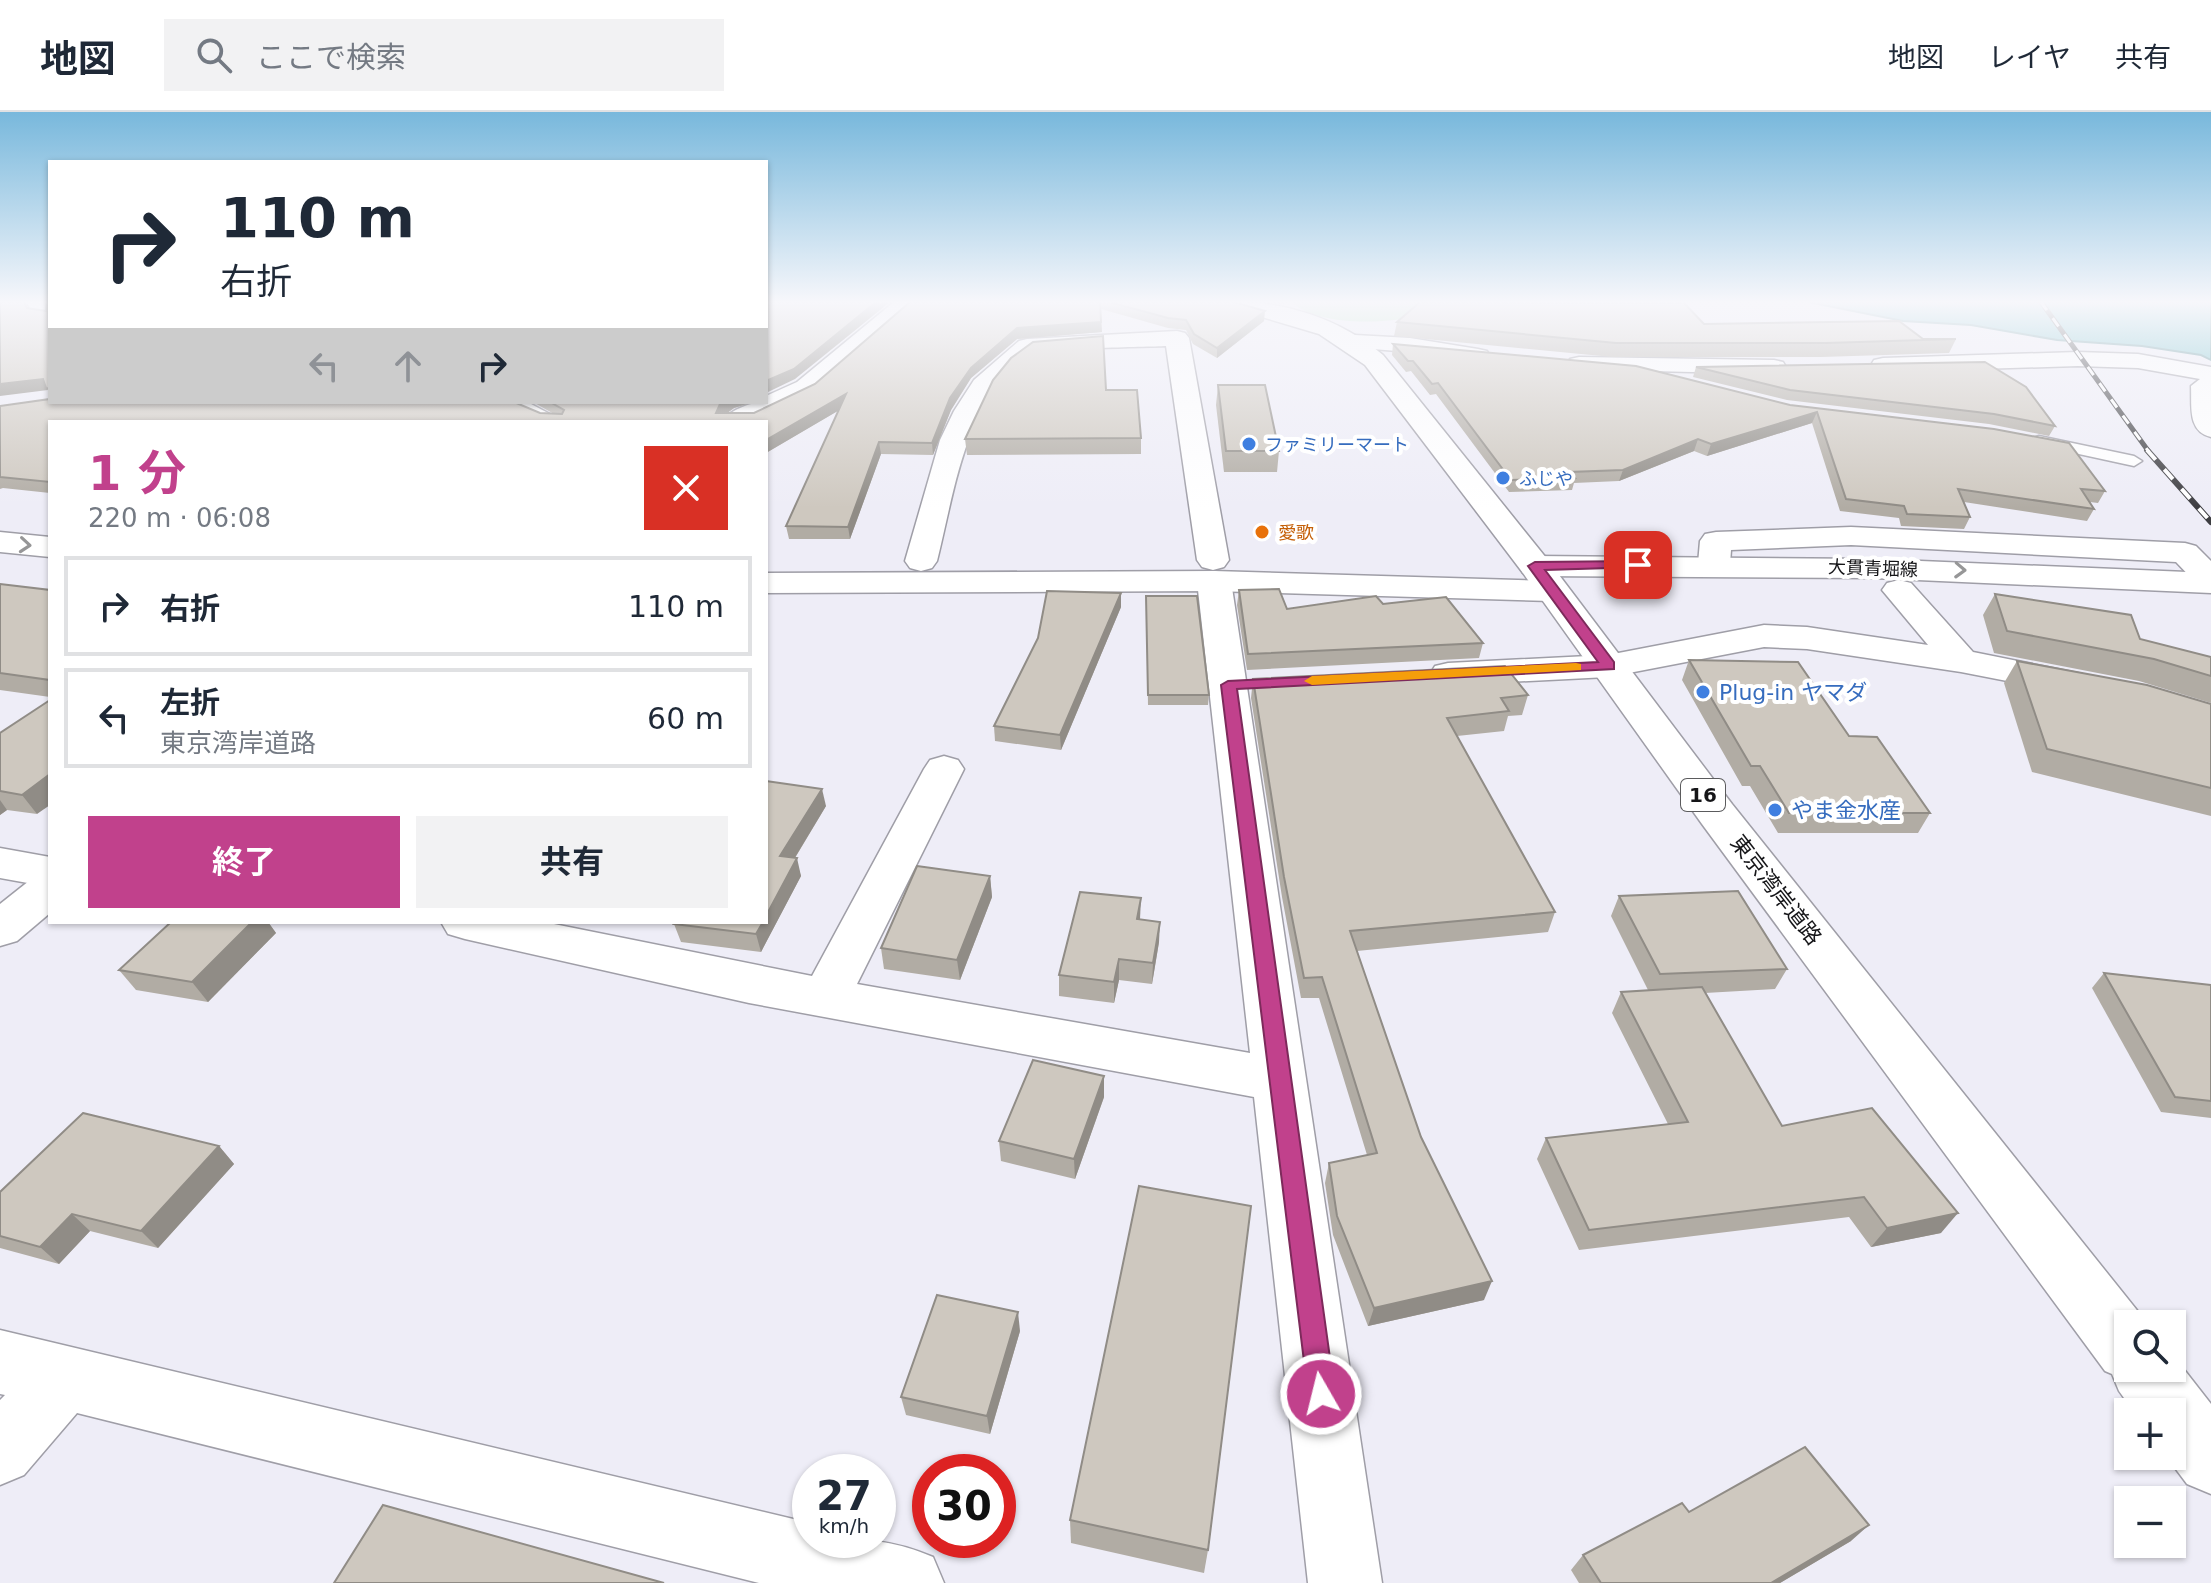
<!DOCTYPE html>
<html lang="ja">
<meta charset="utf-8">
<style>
body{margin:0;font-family:"DejaVu Sans","Noto Sans JP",sans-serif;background:#f2f2f3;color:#1f2937;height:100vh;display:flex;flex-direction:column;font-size:30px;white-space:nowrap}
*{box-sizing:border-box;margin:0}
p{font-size:26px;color:#747a83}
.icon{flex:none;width:44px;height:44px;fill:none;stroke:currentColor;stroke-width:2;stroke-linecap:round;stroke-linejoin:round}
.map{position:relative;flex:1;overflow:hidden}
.details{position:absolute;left:48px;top:308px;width:720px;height:504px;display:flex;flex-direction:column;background:#fff;border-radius:0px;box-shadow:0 2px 6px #0004}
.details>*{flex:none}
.banner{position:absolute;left:48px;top:48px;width:720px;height:244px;border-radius:0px;box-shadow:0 2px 6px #0004;background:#fff;color:#1f2937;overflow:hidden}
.controls{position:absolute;left:2114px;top:1198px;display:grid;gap:16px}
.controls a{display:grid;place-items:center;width:72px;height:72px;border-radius:0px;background:#fff;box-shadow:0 2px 6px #0004;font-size:40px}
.speed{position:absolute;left:792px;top:1342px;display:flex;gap:16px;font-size:40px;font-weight:700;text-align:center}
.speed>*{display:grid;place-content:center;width:104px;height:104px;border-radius:50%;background:#fff;box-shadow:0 2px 6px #0004;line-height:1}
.speed small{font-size:20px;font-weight:400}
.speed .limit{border:12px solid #d22;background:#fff;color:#111}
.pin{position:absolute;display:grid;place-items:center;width:68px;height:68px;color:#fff;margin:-34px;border-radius:16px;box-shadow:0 4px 12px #0006}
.me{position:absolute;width:88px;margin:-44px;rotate:352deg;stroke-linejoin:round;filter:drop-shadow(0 0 6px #0008)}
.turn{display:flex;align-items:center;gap:28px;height:168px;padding:0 40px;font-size:36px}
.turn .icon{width:104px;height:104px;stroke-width:2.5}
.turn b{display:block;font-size:56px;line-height:68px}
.lanes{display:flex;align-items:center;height:76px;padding:0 40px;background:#0003;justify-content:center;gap:40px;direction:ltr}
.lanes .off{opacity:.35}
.round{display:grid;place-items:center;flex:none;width:84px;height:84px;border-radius:0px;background:#f2f2f3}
.summary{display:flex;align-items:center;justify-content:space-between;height:136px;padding:0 40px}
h1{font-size:48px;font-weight:700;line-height:60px;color:#c1418c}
.action{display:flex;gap:16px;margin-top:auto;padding:16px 40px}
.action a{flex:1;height:92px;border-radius:0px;background:#c1418c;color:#fff;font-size:32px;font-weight:700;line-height:92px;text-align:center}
.action a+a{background:#f2f2f3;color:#1f2937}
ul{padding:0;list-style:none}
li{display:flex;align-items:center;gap:24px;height:100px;margin:0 16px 12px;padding:0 24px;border:4px solid #e0e1e3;border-radius:0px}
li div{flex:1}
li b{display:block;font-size:30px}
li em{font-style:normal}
header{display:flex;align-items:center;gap:48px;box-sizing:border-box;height:112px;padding:0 40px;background:#fff;border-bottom:2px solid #e0e1e3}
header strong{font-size:38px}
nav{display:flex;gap:44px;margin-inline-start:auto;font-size:28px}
.search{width:560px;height:72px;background:#f2f2f3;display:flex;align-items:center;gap:20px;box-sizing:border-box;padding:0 28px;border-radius:0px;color:#747a83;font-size:30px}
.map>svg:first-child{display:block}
.green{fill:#b5e2ba}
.water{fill:#70bfc9;stroke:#558c94;stroke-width:2}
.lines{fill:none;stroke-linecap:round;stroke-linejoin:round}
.service-casing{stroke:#9f9ea7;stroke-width:3}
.minor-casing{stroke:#9f9ea7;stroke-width:3}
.tertiary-casing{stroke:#9f9ea7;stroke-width:3}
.secondary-casing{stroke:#9f9ea7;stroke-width:3}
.trunk-casing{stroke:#9f9ea7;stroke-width:3}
.service{fill:#fff;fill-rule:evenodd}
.minor{fill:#fff;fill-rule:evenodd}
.tertiary{fill:#fff;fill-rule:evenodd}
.secondary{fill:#fff;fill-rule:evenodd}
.trunk{fill:#fff;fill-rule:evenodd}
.rail-far1-casing{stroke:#3d3d41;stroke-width:5}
.rail-casing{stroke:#3d3d41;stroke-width:6}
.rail-far1{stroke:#fff;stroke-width:3;stroke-dasharray:10;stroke-linecap:butt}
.rail{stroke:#fff;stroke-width:4;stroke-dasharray:13;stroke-linecap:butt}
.wall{fill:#b1aca4}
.shaded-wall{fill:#908c86}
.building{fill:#cec8bf;stroke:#908c86;stroke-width:2}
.oneway{stroke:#969697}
.route{fill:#c1418c;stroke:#7d2a5b;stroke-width:2}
.slow{fill:#f59e0b}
.shop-dot{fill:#3f7fe0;stroke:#fff;stroke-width:3}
.food-dot{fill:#e8710a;stroke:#fff;stroke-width:3}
.labels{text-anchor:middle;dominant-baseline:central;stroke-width:8;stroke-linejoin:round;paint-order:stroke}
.far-shop-label{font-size:18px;fill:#366cbe;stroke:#fff;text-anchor:start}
.far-food-label{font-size:18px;fill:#c56008;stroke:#fff;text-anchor:start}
.far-street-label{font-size:18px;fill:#151518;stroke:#fff}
.shield{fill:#fff;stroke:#5b5b5d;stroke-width:2}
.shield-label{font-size:20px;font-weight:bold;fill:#151518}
.shop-label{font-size:22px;fill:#366cbe;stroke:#fff;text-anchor:start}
.street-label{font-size:22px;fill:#151518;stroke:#fff}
</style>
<header>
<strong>地図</strong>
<div class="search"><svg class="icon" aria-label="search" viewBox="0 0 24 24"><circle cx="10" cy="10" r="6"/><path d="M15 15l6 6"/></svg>ここで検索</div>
<nav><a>地図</a><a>レイヤ</a><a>共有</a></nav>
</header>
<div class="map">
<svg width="2211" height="1471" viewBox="0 0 2211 1471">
<rect width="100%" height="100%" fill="#eeedf7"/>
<path class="green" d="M1298,190H1455C1422,212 1326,219 1294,192Z"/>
<polygon class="water" points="1808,190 2211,190 2211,248 2201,243 2142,234 2057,228 1971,213 1903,209"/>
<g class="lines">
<g class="service-casing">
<g id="service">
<polygon points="494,290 531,292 565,310 545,310"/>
<polygon points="2039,324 2134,344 2142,349 2134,354 2033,332 2033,326"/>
</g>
</g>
<g class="minor-casing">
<g id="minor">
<polygon points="27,190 49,190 50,207 33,203"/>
<path d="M894,190H918L815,280L755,310H721C730,298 751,290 766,290V284L797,270Z"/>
<path d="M1177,219L1185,221L1189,226L1229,448L1224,455L1213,458L1202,455L1197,448L1166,234C1146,235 1042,236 1032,242C966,280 954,382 937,449L932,456L921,459L910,456L905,449L940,328L954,299L974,268L1019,229L1027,227Z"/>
<polygon points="1355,223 1410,226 1478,237 1487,239 1490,244 1487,249 1478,251 1410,240 1347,235 1343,230 1347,225"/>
<path d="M2078,240L2138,242L2211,255V325C2187,319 2192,294 2191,274L2200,267L2138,256L2078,254L1883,260L1874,258L1871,253L1874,248L1883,246Z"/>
<polygon points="1579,245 1774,248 1783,250 1786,255 1783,260 1774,262 1570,257 1567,252 1570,247"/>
<polygon points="1851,415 2185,431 2196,434 2211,449 2211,477 2199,474 2176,450 1851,433 1731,438 1730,452 1726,459 1714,462 1702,459 1698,452 1700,429 1705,422 1716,420"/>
<polygon points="1214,459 1226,462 1231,469 1382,1471 1308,1471 1254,985 749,891 465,827 448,822 441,810 544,810 812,864 924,657 930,648 944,644 958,648 964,657 857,872 1250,941 1197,469 1202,462"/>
<polygon points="1899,468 1911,471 1973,540 2082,562 2088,570 2082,578 2069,581 1961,560 1807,537 1764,535 1608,565 1448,573 1435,570 1430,562 1435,554 1448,551 1608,543 1764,513 1807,515 1928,533 1882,478 1887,471"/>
<polygon points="0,736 50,745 50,775 0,766"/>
<path d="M0,1218L810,1411V1428C861,1428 885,1425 933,1445L944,1471H759L77,1301L24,1363L0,1373V1288L5,1283L0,1282Z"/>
</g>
</g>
<g class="tertiary-casing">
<g id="tertiary">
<polygon points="0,420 50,425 50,445 0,440"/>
<polygon points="1214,459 1551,469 1563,472 1568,479 1563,486 1551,489 1214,479 766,481 766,461"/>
<polygon points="50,760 50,801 17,829 0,834 0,792 34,765"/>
</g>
</g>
<g class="secondary-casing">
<polygon id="secondary" points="1535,444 1873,447 2211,461 2211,481 1873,466 1535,464 1523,461 1519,454 1523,447"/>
</g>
<g class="trunk-casing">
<path id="trunk" d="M1225,190C1282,188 1339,206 1383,243L1547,447L1732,692L2148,1212H2128V1256H2172V1242L2211,1292V1382L2187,1372L2166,1344H2172V1300H2134L2119,1279L2112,1262L2105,1259L1702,712L1523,461L1365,253L1319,222L1228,195Z"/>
</g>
<use href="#service" class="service"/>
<use href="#minor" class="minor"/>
<use href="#tertiary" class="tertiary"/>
<use href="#secondary" class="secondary"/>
<use href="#trunk" class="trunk"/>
<g class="rail-far1-casing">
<polyline id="rail-far1" points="2041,190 2149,340"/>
</g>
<g class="rail-casing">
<polyline id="rail" points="2147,338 2211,410"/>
</g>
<use href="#rail-far1" class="rail-far1"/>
<use href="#rail" class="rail"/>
</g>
<g class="wall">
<polygon points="910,190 1234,190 1264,209 1217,246 1193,232 1186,218 1168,216 1101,197 1102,220 1017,227 971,266 951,298 933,343 881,342 850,427 789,427 786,414 839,298 766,341 766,310 50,310 50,381 3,376 0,377 0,294 554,302 533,290 753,290 734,296 727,301 754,301 815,272"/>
<polygon points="1250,190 1287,190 1284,192"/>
<polygon points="1397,210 1704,212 1923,227 1956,227 1949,241 1821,245 1612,245 1394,224"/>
<polygon points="1393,232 1790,293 2105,379 2098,391 2090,390 2094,397 2087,409 1964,390 1970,405 1964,417 1901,414 1899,406 1840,399 1812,311 1707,344 1694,339 1619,369 1574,371 1572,378 1509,380 1436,282 1430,283 1411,259 1406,260 1392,243"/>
<polygon points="1985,250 2055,314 2049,324 1989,312 1787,288 1693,265 1696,255"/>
<polygon points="1218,273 1279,339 1277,360 1224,360 1216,293"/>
<polygon points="1106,278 1141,326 1141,342 967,343 965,327"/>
<polygon points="0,472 50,478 50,585 0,578"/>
<polygon points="1239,478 1287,497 1383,492 1483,531 1479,546 1247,558 1237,493"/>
<polygon points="1121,481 1121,495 1061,638 995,629 994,614"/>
<polygon points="1995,482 2140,527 2211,545 2211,591 2139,569 1994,541 1983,503"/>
<polygon points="1146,484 1209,583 1208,593 1148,593"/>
<polygon points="1689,548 1849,624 1930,701 1918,721 1778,721 1750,674 1742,674 1682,568"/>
<polygon points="2017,549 2211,592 2211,704 2032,660 2004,571"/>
<polygon points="1253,567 1528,583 1522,603 1508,604 1504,619 1457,624 1555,800 1548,820 1357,839 1421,1025 1484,1188 1368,1214 1333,1123 1325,1071 1329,1051 1367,1043 1319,886 1301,886 1282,785 1251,586"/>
<polygon points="0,621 37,702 7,698 0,703"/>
<polygon points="766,669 826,694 795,746 801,764 761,840 681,830 674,812"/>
<polygon points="990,764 992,785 960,868 884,857 881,836"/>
<polygon points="1619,784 1787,857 1775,877 1705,881 1782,1014 1941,1121 1871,1135 1849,1105 1579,1138 1537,1047 1546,1026 1668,1012 1612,901 1621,880 1648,878 1611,804"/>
<polygon points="1140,807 1159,830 1152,872 1119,868 1114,891 1059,884 1059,863"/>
<polygon points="171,810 268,810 276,821 208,890 136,878 119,858"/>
<polygon points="2104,861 2211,873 2211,1006 2161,1000 2092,876"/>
<polygon points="1104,964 1104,985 1075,1067 1001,1049 999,1029"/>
<polygon points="219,1034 234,1052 158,1136 90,1119 59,1152 0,1136 0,1080"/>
<polygon points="1020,1219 990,1322 906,1303 901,1285"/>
<polygon points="1689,1400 1851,1429 1780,1471 1579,1471 1571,1458 1583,1443"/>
<polygon points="1070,1408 1208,1438 1204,1461 1071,1431"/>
</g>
<g class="shaded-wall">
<polygon points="876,190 890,190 795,267 766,281 766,269"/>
<polygon points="1265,199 1264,209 1217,246 1217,236"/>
<polygon points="1101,210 1102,220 1017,227 971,266 951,298 933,343 932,331 950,286 971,256 1017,216"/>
<polygon points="43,267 48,278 0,284 0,272"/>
<polygon points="846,282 848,293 766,341 766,328"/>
<polygon points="724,290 753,290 734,296 723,304 716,301 720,292"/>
<polygon points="1817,300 1812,311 1707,344 1711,332"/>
<polygon points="1698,327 1694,339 1619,369 1623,358"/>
<polygon points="879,330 881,342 850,427 848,415"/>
<polygon points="1121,481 1121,495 1061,638 1060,623"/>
<polygon points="50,662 50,693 37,702 22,683"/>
<polygon points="822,677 826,694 785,762 780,744"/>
<polygon points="0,688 7,698 0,703"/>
<polygon points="797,746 801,764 761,840 756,822 763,810 766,810 766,804"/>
<polygon points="990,764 992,785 960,868 957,848"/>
<polygon points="1141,786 1140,807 1137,807"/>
<polygon points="252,810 268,810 276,821 208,890 192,870"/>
<polygon points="1160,810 1159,830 1152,872 1153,851"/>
<polygon points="1119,847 1119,868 1114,891 1114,870"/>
<polygon points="1104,964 1104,985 1075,1067 1074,1047"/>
<polygon points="219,1034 234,1052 158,1136 141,1119"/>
<polygon points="1958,1101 1941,1121 1871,1135 1887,1116"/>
<polygon points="72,1102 90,1119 59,1152 40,1135"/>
<polygon points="1492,1169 1484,1188 1368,1214 1374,1196"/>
<polygon points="1018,1200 1020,1219 990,1322 987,1304"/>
<polygon points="1869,1413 1851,1429 1780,1471 1771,1471"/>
</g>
<g class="building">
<polygon points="0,190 24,190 27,196 46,199 46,190 50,190 50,277 46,276 43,267 0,272"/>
<polygon points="766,190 876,190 794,257 766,269"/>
<polygon points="910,190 1100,190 1101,210 1017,216 971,256 950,286 932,331 879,330 848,415 786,414 846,282 766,328 766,310 50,310 50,370 0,365 0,294 50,287 50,290 514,290 540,301 562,302 564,298 550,290 724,290 720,292 716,301 754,301 815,272"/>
<polygon points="1109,190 1234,190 1265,199 1217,236 1194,222 1186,208 1168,206"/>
<polygon points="1420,190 1684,191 1704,212 1899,209 1923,227 1956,227 1826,231 1616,231 1397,210"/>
<polygon points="1103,224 1106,278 1137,278 1141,326 965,327 993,268 1011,246 1033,230"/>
<polygon points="1393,232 1636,254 1790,293 1994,317 2069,331 2105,379 2081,377 2094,397 1958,377 1970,405 1907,402 1904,394 1846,387 1817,300 1711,332 1698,327 1623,358 1570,360 1575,366 1511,368 1438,271 1432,272 1413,249 1408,249"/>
<polygon points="1985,250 2026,275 2055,314 1994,302 1790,278 1696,255"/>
<polygon points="1218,273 1265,273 1279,339 1226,339"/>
<polygon points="0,472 50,478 50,568 0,561"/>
<polygon points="1279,477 1287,497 1376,484 1383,492 1446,485 1483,531 1248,542 1239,478"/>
<polygon points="1047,479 1121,481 1060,623 994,614 1038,526"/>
<polygon points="1995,482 2131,503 2140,527 2211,545 2211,564 2154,547 2007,519"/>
<polygon points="1146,484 1197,484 1209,583 1148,583"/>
<polygon points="1689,548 1798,550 1849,624 1877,625 1930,701 1789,701 1760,654 1751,654"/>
<polygon points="2017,549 2147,573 2211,592 2211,676 2047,637"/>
<polygon points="1505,554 1528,583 1501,586 1509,599 1447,606 1555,800 1350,819 1421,1025 1492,1169 1374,1196 1337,1104 1329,1051 1377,1041 1322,865 1304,866 1284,765 1253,567"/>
<polygon points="50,588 50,662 22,683 0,679 0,621"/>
<polygon points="766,669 822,677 780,744 797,746 766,804"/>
<polygon points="917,754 990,764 957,848 881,836"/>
<polygon points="1738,779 1787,857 1660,862 1619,784"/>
<polygon points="1080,780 1141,786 1137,807 1160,810 1153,851 1119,847 1114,870 1059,863"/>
<polygon points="171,810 252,810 192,870 119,858"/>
<polygon points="676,810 763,810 756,822 674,812"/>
<polygon points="2104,861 2211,873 2211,989 2175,985"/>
<polygon points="1702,875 1782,1014 1872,996 1958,1101 1887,1116 1864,1085 1589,1118 1546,1026 1688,1010 1621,880"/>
<polygon points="1033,948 1104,964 1074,1047 999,1029"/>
<polygon points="83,1001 219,1034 141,1119 72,1102 40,1135 0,1124 0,1080"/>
<polygon points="1139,1074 1251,1094 1208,1438 1070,1408"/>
<polygon points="937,1183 1018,1200 987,1304 901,1285"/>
<polygon points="1805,1335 1869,1413 1771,1471 1601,1471 1583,1443 1682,1391 1689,1400"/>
<polygon points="383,1393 664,1471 334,1471"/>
</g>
<defs><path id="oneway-chevron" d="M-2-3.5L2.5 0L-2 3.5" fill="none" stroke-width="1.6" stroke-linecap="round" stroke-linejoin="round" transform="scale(2)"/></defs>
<g class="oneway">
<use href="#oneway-chevron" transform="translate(25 433) rotate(5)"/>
<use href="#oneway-chevron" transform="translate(1960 458) rotate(2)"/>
</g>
<linearGradient id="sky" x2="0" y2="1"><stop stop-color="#78b8dc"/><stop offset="0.48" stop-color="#f7f7fb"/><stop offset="1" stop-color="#f7f7fb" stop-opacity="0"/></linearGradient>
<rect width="2211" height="396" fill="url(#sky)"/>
<polygon class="route" points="1638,449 1643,450 1643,455 1545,458 1614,550 1614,557 1237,577 1335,1282 1331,1292 1321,1296 1312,1292 1308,1282 1221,573 1228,569 1598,550 1528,454 1535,450"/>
<polygon class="slow" points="1576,551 1581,552 1581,558 1312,573 1304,569 1312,564"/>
<g class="shop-dot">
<circle cx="1249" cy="332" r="8"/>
<circle cx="1503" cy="366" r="8"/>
<circle cx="1703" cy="580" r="8"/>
<circle cx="1775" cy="698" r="8"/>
</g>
<circle class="food-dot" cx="1262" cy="420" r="8"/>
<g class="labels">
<g class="far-shop-label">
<text x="1265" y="332">ファミリーマート</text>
<text x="1519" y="366">ふじや</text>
</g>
<g class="far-food-label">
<text x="1278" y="420">愛歌</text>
</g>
<g class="far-street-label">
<text transform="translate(1873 456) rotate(2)">大貫青堀線</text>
</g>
<rect class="shield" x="1681" y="667" width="44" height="32" rx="6"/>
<g class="shield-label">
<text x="1703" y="683">16</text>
</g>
<g class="shop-label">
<text x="1719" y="580">Plug-in ヤマダ</text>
<text x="1791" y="698">やま金水産</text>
</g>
<g class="street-label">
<text transform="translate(1776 778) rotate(52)">東京湾岸道路</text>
</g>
</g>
</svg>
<div class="controls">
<a><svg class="icon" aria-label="search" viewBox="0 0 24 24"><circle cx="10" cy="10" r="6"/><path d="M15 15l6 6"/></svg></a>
<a>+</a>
<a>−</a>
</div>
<div class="speed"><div>27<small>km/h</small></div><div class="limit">30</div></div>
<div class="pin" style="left:1638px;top:453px;background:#d93025"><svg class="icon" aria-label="arrive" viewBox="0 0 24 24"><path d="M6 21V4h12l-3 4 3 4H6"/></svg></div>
<svg class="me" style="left:1321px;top:1282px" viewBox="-20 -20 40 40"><circle r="17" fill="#c1418c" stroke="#fff" stroke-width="3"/><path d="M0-11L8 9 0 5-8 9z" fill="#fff"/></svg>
<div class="banner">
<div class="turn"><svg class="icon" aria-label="right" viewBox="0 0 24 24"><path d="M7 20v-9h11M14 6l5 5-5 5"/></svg><div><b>110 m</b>右折</div></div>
<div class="lanes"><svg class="icon off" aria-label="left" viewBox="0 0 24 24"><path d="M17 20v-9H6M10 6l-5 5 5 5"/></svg><svg class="icon off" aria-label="ahead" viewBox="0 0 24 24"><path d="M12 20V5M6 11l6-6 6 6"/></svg><svg class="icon" aria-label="right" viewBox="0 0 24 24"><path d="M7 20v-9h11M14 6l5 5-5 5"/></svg></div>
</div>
<section class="details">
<div class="summary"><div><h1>1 分</h1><p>220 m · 06:08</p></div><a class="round" style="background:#d93025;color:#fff"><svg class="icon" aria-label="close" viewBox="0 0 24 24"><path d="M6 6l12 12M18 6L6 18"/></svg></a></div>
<ul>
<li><svg class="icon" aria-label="right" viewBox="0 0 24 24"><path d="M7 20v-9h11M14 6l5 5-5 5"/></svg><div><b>右折</b></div><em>110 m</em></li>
<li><svg class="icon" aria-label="left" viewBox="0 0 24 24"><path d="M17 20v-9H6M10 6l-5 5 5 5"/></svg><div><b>左折</b><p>東京湾岸道路</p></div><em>60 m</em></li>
</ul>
<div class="action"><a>終了</a><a>共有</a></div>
</section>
</div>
